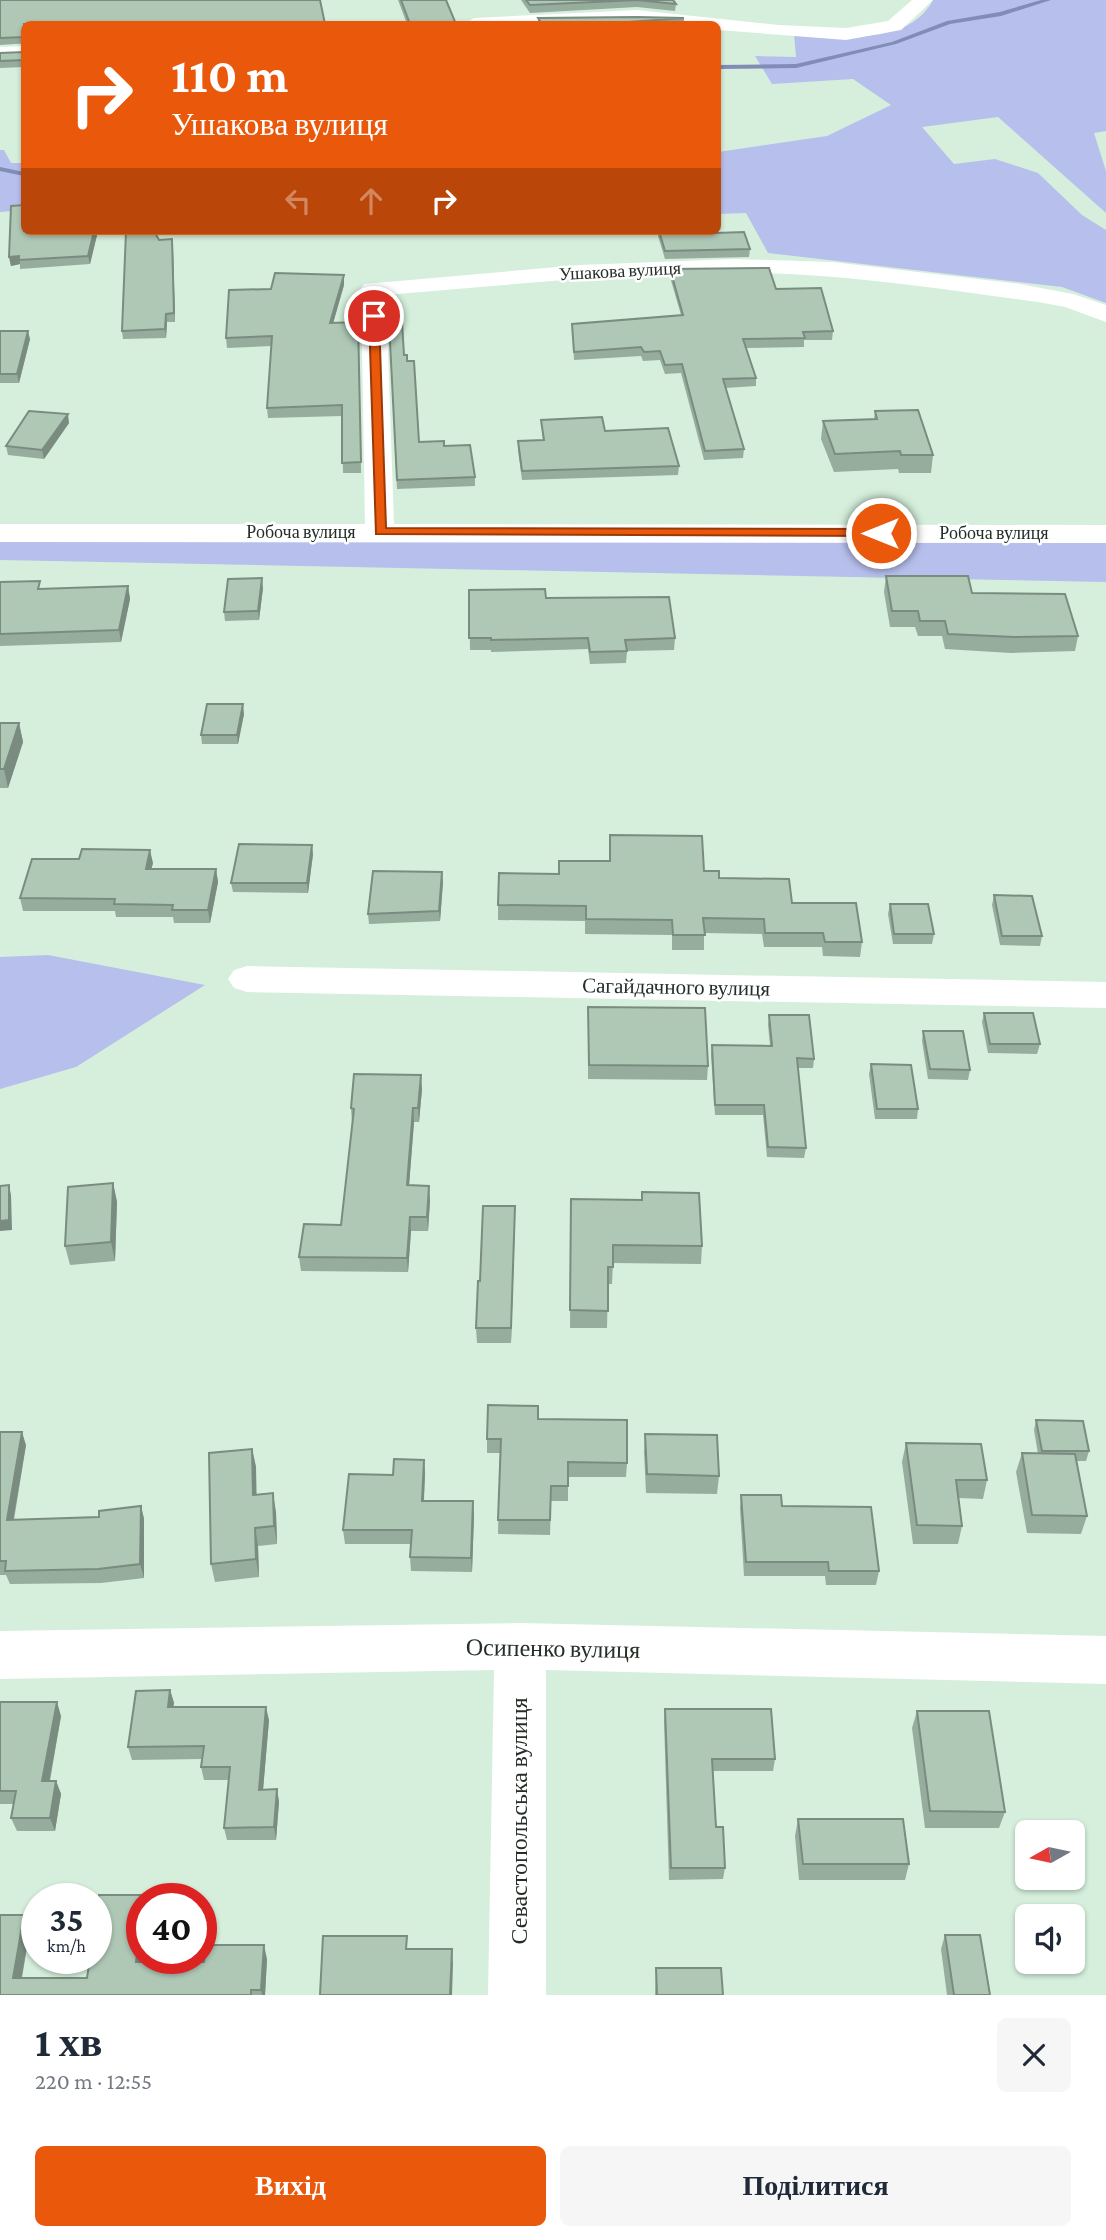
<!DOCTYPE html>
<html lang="uk">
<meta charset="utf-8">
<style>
body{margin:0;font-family:"Crimson Pro",serif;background:#f6f6f7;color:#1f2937;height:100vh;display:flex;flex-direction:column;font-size:26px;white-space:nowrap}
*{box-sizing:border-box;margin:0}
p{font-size:23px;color:#747a83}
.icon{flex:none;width:38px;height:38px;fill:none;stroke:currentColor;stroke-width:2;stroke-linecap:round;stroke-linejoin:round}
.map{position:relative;height:1995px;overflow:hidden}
.drawer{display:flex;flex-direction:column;background:#fff;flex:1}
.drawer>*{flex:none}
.guide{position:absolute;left:21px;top:21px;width:700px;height:214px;border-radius:10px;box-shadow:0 2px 5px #0004;background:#ea580c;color:#fff;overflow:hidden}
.needle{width:46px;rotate:261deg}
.tools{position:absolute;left:1015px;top:1820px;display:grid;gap:14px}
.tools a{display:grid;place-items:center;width:70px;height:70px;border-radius:10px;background:#fff;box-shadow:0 2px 5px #0004;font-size:35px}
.speed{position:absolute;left:21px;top:1883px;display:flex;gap:14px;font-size:35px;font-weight:700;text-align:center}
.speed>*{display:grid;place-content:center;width:91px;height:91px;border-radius:50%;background:#fff;box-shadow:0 2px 5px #0004;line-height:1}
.speed small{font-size:18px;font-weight:400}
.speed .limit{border:10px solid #d22;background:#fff;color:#111}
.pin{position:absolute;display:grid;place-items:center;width:60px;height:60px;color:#fff;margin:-30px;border:4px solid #fff;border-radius:50%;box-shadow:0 2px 7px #0007}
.me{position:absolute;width:77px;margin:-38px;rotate:270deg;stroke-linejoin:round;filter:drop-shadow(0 0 5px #0008)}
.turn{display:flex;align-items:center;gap:24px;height:147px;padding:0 35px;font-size:32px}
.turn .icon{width:91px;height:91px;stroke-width:2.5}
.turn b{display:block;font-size:49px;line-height:60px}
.lanes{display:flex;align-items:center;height:66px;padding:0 35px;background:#0003;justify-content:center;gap:35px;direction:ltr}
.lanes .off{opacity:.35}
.round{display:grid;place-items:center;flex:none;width:74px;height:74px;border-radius:10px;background:#f6f6f7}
.overview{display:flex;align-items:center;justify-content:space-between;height:119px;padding:0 35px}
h1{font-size:42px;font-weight:700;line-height:52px}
.primary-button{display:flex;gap:14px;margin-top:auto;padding:14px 35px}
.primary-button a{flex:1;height:80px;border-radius:10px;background:#ea580c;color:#fff;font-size:28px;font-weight:700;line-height:80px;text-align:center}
.primary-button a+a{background:#f6f6f7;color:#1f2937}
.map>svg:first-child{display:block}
.green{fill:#b7bfed}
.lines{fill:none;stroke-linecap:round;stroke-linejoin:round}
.stream{fill:#818cb7;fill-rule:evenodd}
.minor{fill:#fff;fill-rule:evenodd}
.wall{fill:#96ac9d}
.shaded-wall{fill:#7a8c7f}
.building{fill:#afc8b6;stroke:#7a8c7f;stroke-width:2}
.route{fill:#ea580c;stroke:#983908;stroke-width:2}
.labels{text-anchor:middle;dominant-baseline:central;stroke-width:5;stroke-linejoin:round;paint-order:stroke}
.far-street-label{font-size:18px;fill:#242e27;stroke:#fff}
.street-label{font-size:21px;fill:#242e27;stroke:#fff}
.near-street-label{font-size:24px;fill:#242e27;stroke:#fff}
</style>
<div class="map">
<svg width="1106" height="1995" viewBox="0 0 1106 1995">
<rect width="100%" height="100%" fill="#d5efdc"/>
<g class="green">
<path d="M933,0H1106V131L1094,133L1106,171V213L998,117L922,127L954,164L995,159L1038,173L1082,215L1106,230V303L1062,287L768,253L746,213L718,214V152L827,136L891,105L853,79L772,84L755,56L796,57L794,34C839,36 908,47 933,0Z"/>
<polygon points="0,150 4,150 11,163 24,163 24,210 0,212"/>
<polygon points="1106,539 1106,582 0,560 0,542"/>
<polygon points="48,955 205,985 76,1067 0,1089 0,957"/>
</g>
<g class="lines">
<g class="stream">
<polygon points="1041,0 1051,0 1001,16 950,24 896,44 796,68 718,69 718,65 796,64 892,42 947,21 1000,12"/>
<polygon points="0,167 24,172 24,176 0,171"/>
</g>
<g class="minor">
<polygon points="912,0 933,0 901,30 846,40 718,30 718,24 637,22 464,24 474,18 637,10 779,25 846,28 888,21"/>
<polygon points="24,46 24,58 0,59 0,47"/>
<path d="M735,259L832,262L1020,284L1073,294L1106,305V322L1065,307L1038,302C956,291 872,278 789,274C655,269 520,284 386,295L394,524L1106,525V543L0,542V524H365L361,289L364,284L580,265Z"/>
<polygon points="247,966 1106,982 1106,1008 247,992 234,988 228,979 234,970"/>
<polygon points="520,1623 1106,1636 1106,1684 546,1670 546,1995 488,1995 494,1670 0,1679 0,1631"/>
</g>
</g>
<g class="wall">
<polygon points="0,0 325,24 0,45"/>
<polygon points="398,0 446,0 456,24 407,24"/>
<polygon points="521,0 673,0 676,4 675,11 637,7 530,13"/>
<rect x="538" y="18" width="146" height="6"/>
<polygon points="24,52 24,67 0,68 0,53"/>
<polygon points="24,231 98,231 90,264 20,269 20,264 11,266 9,257"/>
<polygon points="658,231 715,231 716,233 750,249 749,257 665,259 658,236"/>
<polygon points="173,248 175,322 167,322 166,338 123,339 122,331"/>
<polygon points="670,269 776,289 833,331 832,340 804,340 804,347 746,348 756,378 756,386 725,388 744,449 743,458 704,460 681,373 665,374 660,360 643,361 641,356 574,360 572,324 681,315 670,277"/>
<polygon points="344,275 344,285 333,323 359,332 361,473 343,473 342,416 268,418 267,408 272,346 227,348 226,338 271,289"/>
<polygon points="389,322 407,361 419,442 444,446 475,477 475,486 397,489"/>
<polygon points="0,331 30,339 19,383 0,383"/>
<polygon points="875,411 933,455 931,473 899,473 898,469 834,472 821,439 823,421 874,419"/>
<polygon points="541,420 679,466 678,475 522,480 518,450 518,441 543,440"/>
<polygon points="69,423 44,459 8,455 6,446"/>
<polygon points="886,576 972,593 1078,636 1075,651 1011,653 945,649 942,636 918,636 915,627 890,627 884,592"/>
<polygon points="0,582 41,589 128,586 130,599 121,642 0,646"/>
<polygon points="263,588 259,620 225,621 224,612"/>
<polygon points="469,590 546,598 675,638 674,650 627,651 626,663 590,664 588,649 491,652 491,650 470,650"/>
<polygon points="244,714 238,744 202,744 201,735"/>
<polygon points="0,723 19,723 23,742 8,788 0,788"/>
<polygon points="610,835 704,871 719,878 792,903 862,942 860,957 823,956 822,947 764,947 762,934 704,933 704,950 672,950 672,935 585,934 585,921 498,920 498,905 559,874 609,861"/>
<polygon points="313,854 308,893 233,892 231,883"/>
<polygon points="153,863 151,869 216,869 218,882 210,923 174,923 173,917 116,917 115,911 23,911 20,898"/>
<polygon points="443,882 440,921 369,924 368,914"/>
<polygon points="994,895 1042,936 1040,946 1000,945 992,905"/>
<polygon points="890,904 934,934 932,944 893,944 888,914"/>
<polygon points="588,1007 708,1066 707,1080 588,1079"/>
<polygon points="984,1013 1040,1044 1037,1054 988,1053 982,1022"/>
<polygon points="769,1015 814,1059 813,1068 798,1068 806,1148 804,1158 767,1157 763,1115 715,1115 711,1055 712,1045 770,1045 768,1025"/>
<polygon points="923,1031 970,1070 968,1080 928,1079 922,1041"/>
<polygon points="871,1064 918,1109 917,1119 875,1119 869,1074"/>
<polygon points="422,1089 419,1122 414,1122 409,1185 430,1200 428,1231 411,1231 408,1272 301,1271 299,1257 341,1225 352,1123 351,1108"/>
<polygon points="113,1183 117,1202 115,1261 70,1265 65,1246"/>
<polygon points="571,1199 702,1246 701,1264 613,1263 612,1284 608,1284 607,1328 570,1328"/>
<polygon points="515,1206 511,1343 477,1343 476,1328 480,1281"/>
<polygon points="538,1419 627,1463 626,1477 568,1477 568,1501 551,1501 550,1535 498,1534 500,1453 487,1453 487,1439"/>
<polygon points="1036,1420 1089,1451 1086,1461 1077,1461 1087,1516 1081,1534 1027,1533 1016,1472 1022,1453 1038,1454 1034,1430"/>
<polygon points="0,1432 26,1445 14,1520 99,1517 141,1506 144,1519 144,1578 101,1583 10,1584 6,1575 0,1575"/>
<polygon points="645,1434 719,1476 717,1494 646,1493 644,1452"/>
<polygon points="906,1443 987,1480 983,1499 959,1498 962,1526 958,1544 913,1544 902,1462"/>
<polygon points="252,1449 256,1467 256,1495 276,1512 277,1544 258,1546 259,1577 215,1582 211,1564"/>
<polygon points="424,1460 425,1474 424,1501 473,1501 474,1516 472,1572 411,1571 410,1557 411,1544 345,1544 343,1530 393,1475"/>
<polygon points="741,1495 782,1506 879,1571 876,1585 826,1585 825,1576 744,1576 740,1509"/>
<polygon points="170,1690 174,1703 173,1707 269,1720 263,1790 277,1789 279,1802 276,1840 227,1840 224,1828 229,1780 204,1780 201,1767 202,1759 132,1760 128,1747"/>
<polygon points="0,1702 61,1716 50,1781 56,1781 61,1794 55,1831 17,1831 11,1818 14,1804 0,1804"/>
<polygon points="665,1709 775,1759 773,1771 712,1771 716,1827 725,1868 723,1879 669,1880 664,1721"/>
<polygon points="917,1711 1005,1812 999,1828 925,1828 912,1728"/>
<polygon points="798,1819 909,1864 905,1880 799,1880 795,1836"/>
<polygon points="30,1929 22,1978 87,1978 143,1962 204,1962 267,1959 265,1995 0,1995"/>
<polygon points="945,1935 990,1995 947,1995 941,1949"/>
<polygon points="656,1968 723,1995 655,1995"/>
</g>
<g class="shaded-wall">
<polygon points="94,231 98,231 90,264 88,256"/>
<polygon points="172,239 173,248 175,322 174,313"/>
<polygon points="19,256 20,264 11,266 9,257"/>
<polygon points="344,275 344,285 330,334 330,323"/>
<polygon points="166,314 167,322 166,338 165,329"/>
<polygon points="28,331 30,339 19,383 17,374"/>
<polygon points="68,414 69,423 44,459 42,450"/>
<polygon points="262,578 263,588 259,620 258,611"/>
<polygon points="128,586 130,599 121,642 119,630"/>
<polygon points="243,704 244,714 238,744 237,735"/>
<polygon points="19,723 23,742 8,788 4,769"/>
<polygon points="312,845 313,854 308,893 307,883"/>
<polygon points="150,850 153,863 148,882 146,869"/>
<polygon points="216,869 218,882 210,923 208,910"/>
<polygon points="442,872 443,882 440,921 439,911"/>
<polygon points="421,1075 422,1089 419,1122 418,1108"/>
<polygon points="413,1108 414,1122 408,1199 407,1185"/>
<polygon points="113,1183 117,1202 115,1261 111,1242"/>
<polygon points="9,1185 11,1195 12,1230 0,1231 0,1221"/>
<polygon points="429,1186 430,1200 428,1231 427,1217"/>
<polygon points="515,1206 515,1222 511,1343 511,1328"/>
<polygon points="410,1217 411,1231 408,1272 407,1258"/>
<polygon points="22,1432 26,1445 11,1533 7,1520"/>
<polygon points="252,1449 256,1467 257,1514 253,1495"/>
<polygon points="424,1460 425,1474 423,1515 422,1501"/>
<polygon points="273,1493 276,1512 277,1544 274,1526"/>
<polygon points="473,1501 474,1516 472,1572 471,1558"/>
<polygon points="141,1506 144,1519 144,1578 140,1564"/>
<polygon points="255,1528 258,1546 259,1577 256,1559"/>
<polygon points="170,1690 174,1703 171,1720 168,1707"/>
<polygon points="57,1702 61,1716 47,1794 42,1781"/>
<polygon points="266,1707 269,1720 262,1802 259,1790"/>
<polygon points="56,1781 61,1794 55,1831 50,1818"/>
<polygon points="277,1789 279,1802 276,1840 274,1827"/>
<polygon points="24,1915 30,1929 19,1992 13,1978"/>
<polygon points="142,1918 142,1958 143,1958 141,1975 136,1962"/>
<polygon points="264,1945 267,1959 265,1995 262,1995 261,1990"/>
<polygon points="452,1949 453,1964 452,1995 450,1995"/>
</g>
<g class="building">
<polygon points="0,0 320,0 325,24 24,24 24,37 0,38"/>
<polygon points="401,0 446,0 456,24 410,24"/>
<polygon points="526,0 673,0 676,4 637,0 530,5"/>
<polygon points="637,17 684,18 601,24 542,24 538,18"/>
<polygon points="24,52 24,60 0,61 0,53"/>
<polygon points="24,205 24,231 94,231 88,256 19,260 19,256 9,257 11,206"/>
<polygon points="126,231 154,231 159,240 172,239 174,313 166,314 165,329 122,331"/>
<polygon points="659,231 715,231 716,233 744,232 750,249 665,251"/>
<polygon points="769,268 776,289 821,288 833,331 803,332 805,338 743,339 756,378 723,379 744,449 705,451 682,364 665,365 660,351 644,352 641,347 574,352 572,324 683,315 670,269"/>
<polygon points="275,273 344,275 330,323 358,322 361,462 342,463 342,405 267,408 272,336 226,338 229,290 271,289"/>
<polygon points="389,322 402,322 404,355 407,355 407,361 414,361 419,442 444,441 444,446 470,445 475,477 397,480"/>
<polygon points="0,331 28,331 17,374 0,374"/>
<polygon points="918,410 933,455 901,455 900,451 835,454 823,421 877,419 875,411"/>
<polygon points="29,411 68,414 42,450 6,446"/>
<polygon points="602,417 605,431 668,428 679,466 522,471 518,441 544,440 541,420"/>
<polygon points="886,576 968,576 972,593 1065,594 1078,636 1014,637 948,634 945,621 920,621 918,611 892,611"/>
<polygon points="262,578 258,611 224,612 228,579"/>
<polygon points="40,581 38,589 128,586 119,630 0,634 0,582"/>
<polygon points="545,589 546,598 669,597 675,638 625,640 627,651 590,652 588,638 491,640 491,638 469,638 469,590"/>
<polygon points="207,704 243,704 237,735 201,735"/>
<polygon points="0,723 19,723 4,769 0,769"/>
<polygon points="610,835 702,836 704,871 719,871 719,878 789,879 792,903 856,903 862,942 825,942 823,933 765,933 764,919 703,918 705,935 673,935 672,920 586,919 586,906 498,905 499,873 559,874 559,861 610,861"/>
<polygon points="239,844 312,845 307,883 231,883"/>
<polygon points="82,849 150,850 146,869 216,869 208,910 172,910 173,905 114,904 115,899 20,898 32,859 79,859"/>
<polygon points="373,871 442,872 439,911 368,914"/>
<polygon points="994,895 1032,896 1042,936 1002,936"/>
<polygon points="890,904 928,904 934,934 894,934"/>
<polygon points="588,1007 705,1008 708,1066 589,1065"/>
<polygon points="984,1013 1033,1013 1040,1044 990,1044"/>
<polygon points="769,1015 809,1015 814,1059 797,1058 806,1148 768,1147 764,1105 715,1105 712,1045 772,1046"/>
<polygon points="923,1031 963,1031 970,1070 930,1069"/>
<polygon points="871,1064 911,1065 918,1109 877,1109"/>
<polygon points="354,1074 421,1075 418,1108 413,1108 407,1185 429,1186 427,1217 410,1217 407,1258 299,1257 304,1224 341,1225 354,1109 351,1108"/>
<polygon points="113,1183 111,1242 65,1246 68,1187"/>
<polygon points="9,1185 9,1220 0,1221 0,1186"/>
<polygon points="642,1192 699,1193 702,1246 613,1245 613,1267 608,1267 608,1311 570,1310 571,1199 642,1200"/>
<polygon points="483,1206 515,1206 511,1328 476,1328 478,1281 480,1281"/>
<polygon points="488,1405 538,1406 538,1419 627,1420 627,1463 568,1462 568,1486 551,1486 550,1520 498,1520 501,1439 487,1439"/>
<polygon points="1036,1420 1083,1421 1089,1451 1042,1451"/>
<polygon points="0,1432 22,1432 7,1520 99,1517 99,1511 141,1506 140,1564 98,1569 5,1571 6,1561 0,1561"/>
<polygon points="645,1434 717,1435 719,1476 647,1474"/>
<polygon points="906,1443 981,1444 987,1480 956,1480 962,1526 917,1525"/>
<polygon points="252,1449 253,1495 273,1493 274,1526 255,1528 256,1559 211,1564 209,1453"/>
<polygon points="1022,1453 1075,1454 1087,1516 1032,1515"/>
<polygon points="394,1459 424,1460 422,1501 473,1501 471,1558 410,1557 412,1530 343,1530 349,1474 393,1475"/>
<polygon points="741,1495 781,1495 782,1506 871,1507 879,1571 829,1571 828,1562 746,1562"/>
<polygon points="170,1690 168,1707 266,1707 259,1790 277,1789 274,1827 224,1828 230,1767 201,1767 204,1746 128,1747 136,1691"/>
<polygon points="0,1702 57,1702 42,1781 56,1781 50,1818 11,1818 16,1791 0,1791"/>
<polygon points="665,1709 771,1709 775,1759 712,1759 716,1827 723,1827 725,1868 671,1868"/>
<polygon points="917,1711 989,1711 1005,1812 930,1811"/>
<polygon points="798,1819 903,1819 909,1864 803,1864"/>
<polygon points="99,1895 145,1895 144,1899 142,1899 142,1918 136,1962 204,1962 206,1945 264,1945 261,1990 251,1990 251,1995 0,1995 0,1915 24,1915 13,1978 87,1978 90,1958 96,1958 96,1916"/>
<polygon points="945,1935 980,1935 990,1995 954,1995"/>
<polygon points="323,1936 407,1936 406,1949 452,1949 450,1995 320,1995"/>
<polygon points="656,1968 721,1968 723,1995 657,1995"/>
</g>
<polygon class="route" points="374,313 379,316 386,528 881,529 887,533 881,536 376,534 369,316"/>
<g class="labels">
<g class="far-street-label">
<text transform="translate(620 271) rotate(-3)">Ушакова вулиця</text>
<text x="301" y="532">Робоча вулиця</text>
<text x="994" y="533">Робоча вулиця</text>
</g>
<g class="street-label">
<text transform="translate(676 987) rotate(1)">Сагайдачного вулиця</text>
</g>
<g class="near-street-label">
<text transform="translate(553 1648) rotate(1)">Осипенко вулиця</text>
<text transform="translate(518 1821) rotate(-90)">Севастопольська вулиця</text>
</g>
</g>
</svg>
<div class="tools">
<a><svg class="needle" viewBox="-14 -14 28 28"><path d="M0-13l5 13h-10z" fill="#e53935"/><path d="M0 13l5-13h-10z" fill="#747a83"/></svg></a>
<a><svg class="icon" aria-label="sound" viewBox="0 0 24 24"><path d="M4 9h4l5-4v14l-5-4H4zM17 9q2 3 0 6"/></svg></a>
</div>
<div class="speed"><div>35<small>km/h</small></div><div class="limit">40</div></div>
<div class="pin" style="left:374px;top:316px;background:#d93025"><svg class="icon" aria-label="arrive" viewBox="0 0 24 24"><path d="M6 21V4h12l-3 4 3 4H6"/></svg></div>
<svg class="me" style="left:881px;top:533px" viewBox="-20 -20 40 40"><circle r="17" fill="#ea580c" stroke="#fff" stroke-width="3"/><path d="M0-11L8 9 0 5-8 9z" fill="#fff"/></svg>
<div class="guide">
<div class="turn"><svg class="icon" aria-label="right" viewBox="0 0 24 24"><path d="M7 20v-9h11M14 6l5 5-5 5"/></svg><div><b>110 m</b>Ушакова вулиця</div></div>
<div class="lanes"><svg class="icon off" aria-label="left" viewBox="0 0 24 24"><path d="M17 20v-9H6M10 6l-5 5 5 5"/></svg><svg class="icon off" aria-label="ahead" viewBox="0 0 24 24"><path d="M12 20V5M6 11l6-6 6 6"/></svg><svg class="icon" aria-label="right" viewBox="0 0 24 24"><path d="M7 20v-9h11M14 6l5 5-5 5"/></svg></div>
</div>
</div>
<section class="drawer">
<div class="overview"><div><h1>1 хв</h1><p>220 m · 12:55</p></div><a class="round"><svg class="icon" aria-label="close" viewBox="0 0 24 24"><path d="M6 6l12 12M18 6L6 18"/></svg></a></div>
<div class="primary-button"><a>Вихід</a><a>Поділитися</a></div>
</section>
